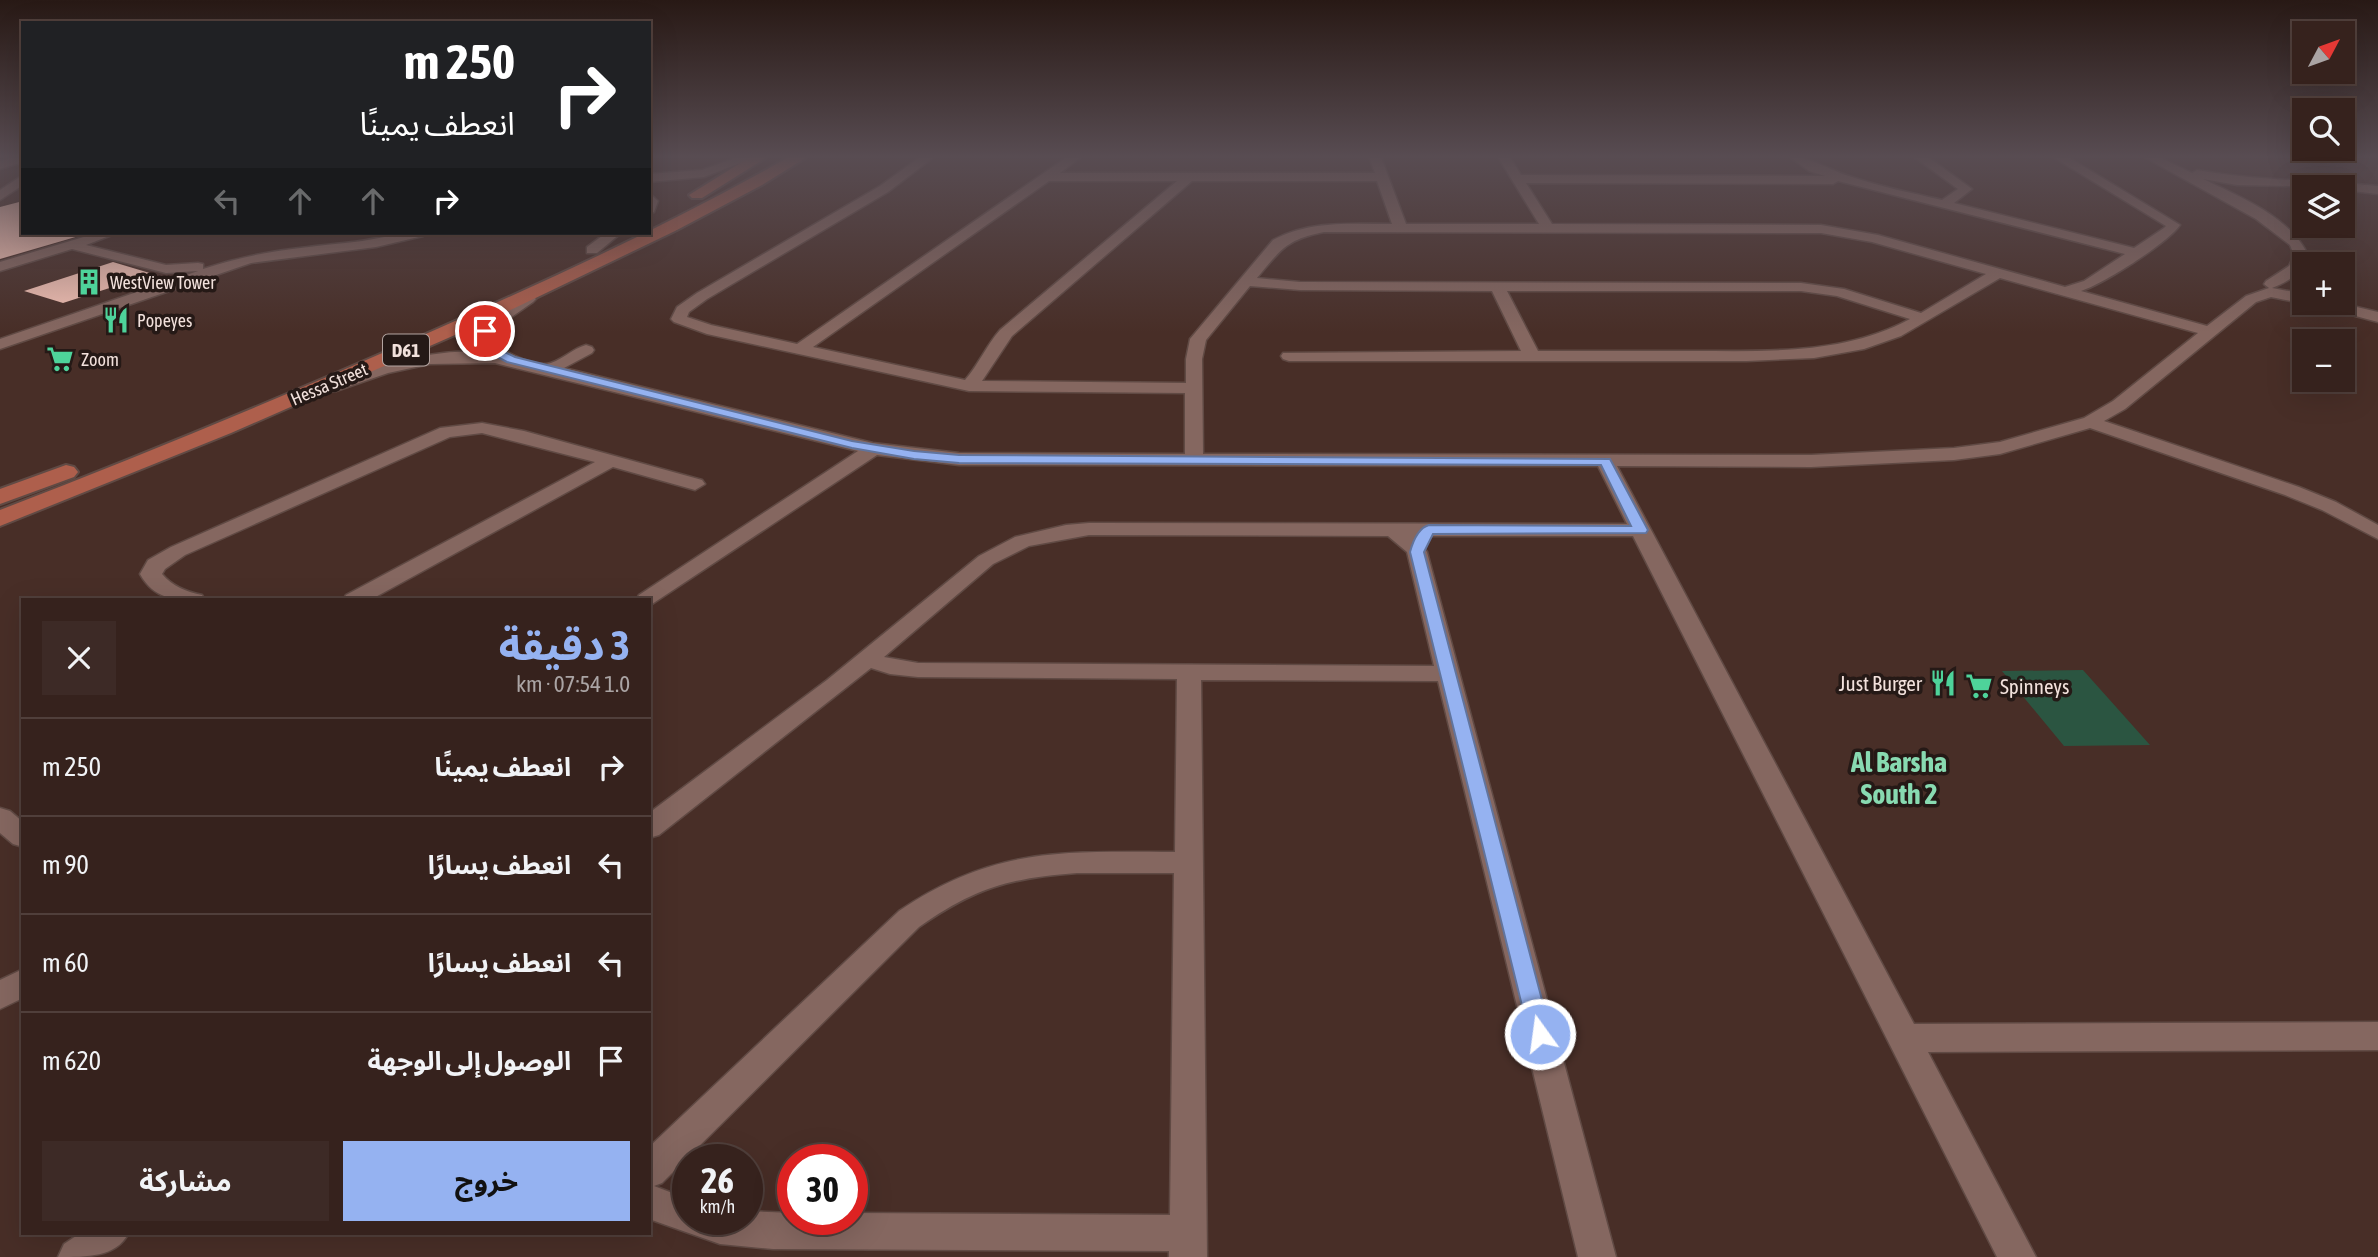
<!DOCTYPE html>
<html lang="ar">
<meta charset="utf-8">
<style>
body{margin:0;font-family:"Asap Condensed","Noto Sans Arabic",sans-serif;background:#3d2a26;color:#f1f3f6;direction:rtl;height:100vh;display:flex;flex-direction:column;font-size:26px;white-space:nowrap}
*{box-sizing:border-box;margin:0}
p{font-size:23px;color:#aaa4a4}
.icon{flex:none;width:38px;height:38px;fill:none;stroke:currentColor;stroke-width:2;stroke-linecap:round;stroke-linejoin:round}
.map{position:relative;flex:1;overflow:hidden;direction:ltr}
.sheet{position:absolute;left:21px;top:598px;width:630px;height:637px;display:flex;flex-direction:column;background:#36221d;border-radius:0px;box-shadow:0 7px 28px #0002,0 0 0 2px #503f3b;direction:rtl}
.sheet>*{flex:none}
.guide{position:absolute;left:21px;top:21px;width:630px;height:214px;border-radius:0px;box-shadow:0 7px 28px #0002,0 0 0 2px #503f3b;direction:rtl;background:#202124;color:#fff;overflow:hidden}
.needle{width:46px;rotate:49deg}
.controls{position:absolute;left:2292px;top:21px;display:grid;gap:14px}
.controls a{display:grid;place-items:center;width:63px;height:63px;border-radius:0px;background:#36221d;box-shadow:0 7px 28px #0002,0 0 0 2px #503f3b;font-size:35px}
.speed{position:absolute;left:672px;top:1144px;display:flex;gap:14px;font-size:35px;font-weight:700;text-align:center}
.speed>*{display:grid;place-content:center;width:91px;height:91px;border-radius:50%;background:#36221d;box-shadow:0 7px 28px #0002,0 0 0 2px #503f3b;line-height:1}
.speed small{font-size:18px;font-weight:400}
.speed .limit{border:10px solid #d22;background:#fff;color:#111}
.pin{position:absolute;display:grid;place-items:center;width:60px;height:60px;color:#fff;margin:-30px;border:4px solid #fff;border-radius:50%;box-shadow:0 2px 7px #0007}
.me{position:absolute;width:77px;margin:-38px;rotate:346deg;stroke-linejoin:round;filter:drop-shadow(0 0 5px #0008)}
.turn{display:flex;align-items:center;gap:24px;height:147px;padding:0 21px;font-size:32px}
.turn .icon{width:91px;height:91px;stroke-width:2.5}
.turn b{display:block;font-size:49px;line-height:60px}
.lanes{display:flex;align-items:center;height:66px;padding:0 21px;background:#0003;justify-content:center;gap:35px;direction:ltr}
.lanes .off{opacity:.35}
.round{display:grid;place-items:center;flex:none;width:74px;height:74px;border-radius:0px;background:#3d2a26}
.summary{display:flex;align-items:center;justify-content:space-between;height:119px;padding:0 21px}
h1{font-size:42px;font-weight:700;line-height:52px;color:#95b2f1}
.action{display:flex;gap:14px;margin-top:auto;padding:14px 21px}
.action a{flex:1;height:80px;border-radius:0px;background:#95b2f1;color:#111;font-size:28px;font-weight:700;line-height:80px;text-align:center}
.action a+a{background:#3d2a26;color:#f1f3f6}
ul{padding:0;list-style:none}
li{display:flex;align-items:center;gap:21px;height:98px;padding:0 21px;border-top:2px solid #503f3b}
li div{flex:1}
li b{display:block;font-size:26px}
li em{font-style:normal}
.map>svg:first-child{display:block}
.green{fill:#2b5541}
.building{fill:#f8c5b7}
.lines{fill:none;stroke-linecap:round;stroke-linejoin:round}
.minor-casing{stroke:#604a44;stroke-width:3}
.major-casing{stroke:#604a44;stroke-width:4}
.minor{fill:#856760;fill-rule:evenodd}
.major{fill:#ae5f4c;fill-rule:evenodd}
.route{fill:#95b2f1;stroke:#61749d;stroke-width:2}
.labels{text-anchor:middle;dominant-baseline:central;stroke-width:7;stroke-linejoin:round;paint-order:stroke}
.far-poi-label{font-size:18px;fill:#f2e1dc;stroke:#251916;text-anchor:start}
.far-street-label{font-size:18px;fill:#f2e1dc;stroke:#251916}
.shield{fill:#251916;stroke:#b4a5a1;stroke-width:2}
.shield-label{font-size:19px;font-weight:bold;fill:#f2e1dc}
.poi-label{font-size:21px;fill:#f2e1dc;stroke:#251916;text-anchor:end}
.district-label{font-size:28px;font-weight:bold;fill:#88dab1;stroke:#251916}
</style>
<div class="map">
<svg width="2378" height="1257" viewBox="0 0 2378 1257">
<rect width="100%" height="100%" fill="#482e27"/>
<polygon class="green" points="2083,670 2150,745 2151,745 2064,746 2002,671"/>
<g class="building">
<polygon points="23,201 23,233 79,233 79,236 0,259 0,207"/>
<polygon points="113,262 153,274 63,303 24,291"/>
</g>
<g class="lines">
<g class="minor-casing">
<g id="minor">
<polygon points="14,157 23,157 23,162 0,169 0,161"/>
<polygon points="738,157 756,157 704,177 649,182 649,174 702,170"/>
<path d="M920,157H934L888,192L707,299L689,312L687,317L711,325L797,344L1067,157H1081L1060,173H1375L1369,157H1381L1406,224H1539L1498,157H1510L1521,175L1825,176L1809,171L1790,157C1811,157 1831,171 1852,177C1881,187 1912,193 1942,200L1958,189L1914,157H1928L1972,189L1954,203L2134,248L2164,228L2166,226L2053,157H2068L2180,225C2168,243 2103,284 2081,291L2207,326L2246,296L2269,288L2264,284L2266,281L2289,266L2294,255L2290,245L2256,219L2144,157H2159L2192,173L2197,170C2257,181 2318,180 2378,186V194L2343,190V187L2237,185L2203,179C2238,196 2291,217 2308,255C2304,272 2288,282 2272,288L2305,294V303H2308L2305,304L2271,297L2256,302L2125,409L2104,421L2299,487L2336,502L2378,525V539L2322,510L2285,495L2090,428L2000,454L1954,460L1811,467L1617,466L1914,1024L2378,1022V1050L1928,1052L2036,1257H1997L1633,536H1415L1427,552L1616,1257H1578L1438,681L1201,680L1207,1257H1169V1251L773,1249L720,1244L649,1219V1147L899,911C995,846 1064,852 1175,852L1177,679L918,677L890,674L871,668L659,835L649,838V813L827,680L979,556L1015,537L1066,525L1089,523L1627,524L1598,466L959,465L877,455L649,606V600H636L639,595L858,451L495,363L430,364L388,373L336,391L320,393L311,388L314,384C371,370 424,348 485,352C481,348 476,344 476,338C476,323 515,298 528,294L533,296L536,299L533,302L503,323L492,334C493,350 531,365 546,364C559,363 573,348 586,345L592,347L594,350L592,353L564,368L873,443L959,453L1185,454V393L969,391L707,334L674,322L671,319L677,307L697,293L880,186ZM1049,181H1177L1000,330C986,346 979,364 965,380L813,347ZM1192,181H1377L1392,224C1351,224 1310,220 1273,240L1190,339L1186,359V383L982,381L1012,336ZM1838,181L2125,254L2084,281L2065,287L1878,235L1821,225L1552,224L1526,183L1833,184ZM1324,232L1821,233L1872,242L1986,274L1921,313L1844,289L1801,283L1300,282L1257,278C1280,250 1287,239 1324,232ZM2000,278L2198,333L2113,401L2084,418L2000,442L1954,448L1811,455L1203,454L1202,359L1206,340L1250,286L1300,290L1492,291L1521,351L1283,353L1281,356L1283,359L1289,361H1747L1814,358L1864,349L1901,336ZM1507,291H1801L1837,296L1910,319C1843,355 1767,351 1694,351C1642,351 1590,351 1538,351ZM1089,535L1388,536L1407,552L1434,666L918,663L884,657L993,564L1029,546ZM1077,873H1174L1170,1215L852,1213V1220H793V1213L747,1211V1220H688V1199L654,1186L662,1183L919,927C975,888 1009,878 1077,873Z"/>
<polygon points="23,175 23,185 0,200 0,190"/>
<polygon points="649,193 658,201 654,212 649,213"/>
<path d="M97,233H117L86,245L166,265L198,263L203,264V269C257,251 299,248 354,242C378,239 401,232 425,233L423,236L376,247L251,263L0,349V339L198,271L166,273L72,249L0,271V262Z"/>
<polygon points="606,233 621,233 597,253 587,253 587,247"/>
<polygon points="2315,303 2340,303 2378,312 2378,322 2318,306"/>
<path d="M482,423L524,431L702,480L705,484L695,490L613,467L370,600H343L346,595L595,462L482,433L450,437L185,555L165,569L162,574C172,586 187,592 202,595L205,600C177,600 155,601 140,574L148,560L171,547L440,428Z"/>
<polygon points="0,808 10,811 23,822 23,847 13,844 0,833"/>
<polygon points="23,969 23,998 0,1009 0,980"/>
<path d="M79,1234H128C116,1257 87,1257 58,1257L64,1244Z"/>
</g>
</g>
<g class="major-casing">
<g id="major">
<polygon points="750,157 767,157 702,198 692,198 689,195"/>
<path d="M789,157H807L762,185L675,231L496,317L231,433L0,526V510C138,457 275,400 410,341C540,284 666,227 789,157Z"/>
<polygon points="66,465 74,467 78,472 74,477 0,504 0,489"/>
</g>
</g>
<use href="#minor" class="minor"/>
<use href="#major" class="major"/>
</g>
<linearGradient id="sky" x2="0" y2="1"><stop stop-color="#281915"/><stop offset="0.47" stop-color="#584c52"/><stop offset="1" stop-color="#584c52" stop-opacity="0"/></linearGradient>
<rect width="2378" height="333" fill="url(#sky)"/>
<path class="route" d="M481,329L491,331L492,346L515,357L852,441L914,451L959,455L1610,459L1648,530L1646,533L1433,534L1424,552L1551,1034L1548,1041L1540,1044L1532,1041L1529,1034L1410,552C1413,541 1418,528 1429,525L1631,526L1601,465L959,463L914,459L852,448L507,362L484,350L479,343Z"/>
<defs>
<g id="building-bare" transform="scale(2.1)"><path d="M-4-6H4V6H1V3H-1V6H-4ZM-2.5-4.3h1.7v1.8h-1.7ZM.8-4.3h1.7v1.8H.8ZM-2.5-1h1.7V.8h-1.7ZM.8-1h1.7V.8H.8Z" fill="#4ed39a" stroke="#251916" stroke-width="2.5" paint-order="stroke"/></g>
<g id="restaurant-bare" transform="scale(2.1)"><path d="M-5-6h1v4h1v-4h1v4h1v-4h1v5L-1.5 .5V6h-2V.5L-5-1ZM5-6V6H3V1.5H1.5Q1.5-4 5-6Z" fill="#4ed39a" stroke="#251916" stroke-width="2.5" paint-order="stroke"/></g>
<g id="supermarket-bare" transform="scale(2.1)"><path d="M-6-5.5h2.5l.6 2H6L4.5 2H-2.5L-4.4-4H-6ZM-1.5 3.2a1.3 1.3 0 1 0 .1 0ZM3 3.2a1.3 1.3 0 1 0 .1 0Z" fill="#4ed39a" stroke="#251916" stroke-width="2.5" paint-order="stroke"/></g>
</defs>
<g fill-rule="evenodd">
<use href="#building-bare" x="89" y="282"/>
<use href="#restaurant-bare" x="116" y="320"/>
<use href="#supermarket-bare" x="60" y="359"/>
<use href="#restaurant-bare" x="1943" y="683"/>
<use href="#supermarket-bare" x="1979" y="686"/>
</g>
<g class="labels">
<g class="far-poi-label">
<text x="110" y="282">WestView Tower</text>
<text x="137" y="320">Popeyes</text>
<text x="81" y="359">Zoom</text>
</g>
<g class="far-street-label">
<text transform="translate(329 384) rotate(-23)">Hessa Street</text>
</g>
<rect class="shield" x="383" y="334.5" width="46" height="31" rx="5"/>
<g class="shield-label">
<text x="406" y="350">D61</text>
</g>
<g class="poi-label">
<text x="1922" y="683">Just Burger</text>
<text x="2000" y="686" text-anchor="start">Spinneys</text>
</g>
<g class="district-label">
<text x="1899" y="762">Al Barsha<tspan x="1899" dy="32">South 2</tspan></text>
</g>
</g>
</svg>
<div class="controls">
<a><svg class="needle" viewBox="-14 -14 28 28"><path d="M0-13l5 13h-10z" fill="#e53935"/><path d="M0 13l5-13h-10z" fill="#aaa4a4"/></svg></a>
<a><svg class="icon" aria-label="search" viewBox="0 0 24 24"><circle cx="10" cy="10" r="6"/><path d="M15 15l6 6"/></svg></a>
<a><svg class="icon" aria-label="layers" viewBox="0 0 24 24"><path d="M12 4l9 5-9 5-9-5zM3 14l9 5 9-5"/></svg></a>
<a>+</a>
<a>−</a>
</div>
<div class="speed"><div>26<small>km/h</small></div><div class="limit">30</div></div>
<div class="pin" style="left:485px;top:331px;background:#d93025"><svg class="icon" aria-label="arrive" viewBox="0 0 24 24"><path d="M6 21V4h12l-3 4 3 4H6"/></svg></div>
<svg class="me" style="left:1540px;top:1034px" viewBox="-20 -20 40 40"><circle r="17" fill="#95b2f1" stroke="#fff" stroke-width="3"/><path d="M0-11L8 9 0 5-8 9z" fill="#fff"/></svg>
<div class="guide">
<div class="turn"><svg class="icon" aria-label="right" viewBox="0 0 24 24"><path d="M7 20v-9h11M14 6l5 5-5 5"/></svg><div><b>250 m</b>انعطف يمينًا</div></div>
<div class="lanes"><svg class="icon off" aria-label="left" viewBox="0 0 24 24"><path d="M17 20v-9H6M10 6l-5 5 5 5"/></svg><svg class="icon off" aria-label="ahead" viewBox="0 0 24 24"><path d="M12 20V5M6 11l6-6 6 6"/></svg><svg class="icon off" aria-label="ahead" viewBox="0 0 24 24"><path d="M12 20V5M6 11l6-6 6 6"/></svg><svg class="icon" aria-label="right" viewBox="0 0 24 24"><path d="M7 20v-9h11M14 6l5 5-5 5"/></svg></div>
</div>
<section class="sheet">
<div class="summary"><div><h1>3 دقيقة</h1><p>1.0 km · 07:54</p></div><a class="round"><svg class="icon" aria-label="close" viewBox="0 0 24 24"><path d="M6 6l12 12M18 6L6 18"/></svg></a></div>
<ul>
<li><svg class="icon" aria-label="right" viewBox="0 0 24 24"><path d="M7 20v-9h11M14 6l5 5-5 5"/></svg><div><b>انعطف يمينًا</b></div><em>250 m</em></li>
<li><svg class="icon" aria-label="left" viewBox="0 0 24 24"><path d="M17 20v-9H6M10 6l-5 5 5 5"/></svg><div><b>انعطف يسارًا</b></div><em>90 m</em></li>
<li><svg class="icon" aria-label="left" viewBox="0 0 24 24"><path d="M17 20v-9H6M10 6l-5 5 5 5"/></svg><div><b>انعطف يسارًا</b></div><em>60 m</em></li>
<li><svg class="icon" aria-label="arrive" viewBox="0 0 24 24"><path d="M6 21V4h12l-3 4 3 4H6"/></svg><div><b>الوصول إلى الوجهة</b></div><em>620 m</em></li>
</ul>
<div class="action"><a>خروج</a><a>مشاركة</a></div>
</section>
</div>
